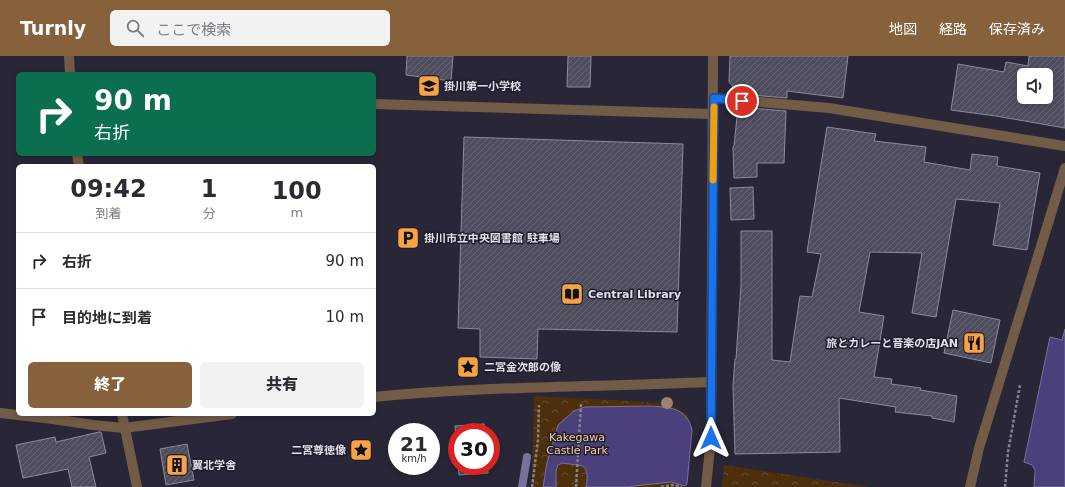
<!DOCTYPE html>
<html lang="ja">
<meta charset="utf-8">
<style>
body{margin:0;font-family:"DejaVu Sans","Noto Sans JP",sans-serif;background:#f2f2f3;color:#2b2b33;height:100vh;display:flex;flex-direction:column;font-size:15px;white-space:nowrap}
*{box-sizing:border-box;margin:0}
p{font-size:13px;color:#7c7c81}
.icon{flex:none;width:22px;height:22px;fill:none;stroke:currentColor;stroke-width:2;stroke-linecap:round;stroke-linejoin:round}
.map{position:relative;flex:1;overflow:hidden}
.panel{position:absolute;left:16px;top:108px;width:360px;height:252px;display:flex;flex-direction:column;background:#fff;border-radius:6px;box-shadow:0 2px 6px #0003}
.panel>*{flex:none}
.hud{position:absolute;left:16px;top:16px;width:360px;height:84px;border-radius:6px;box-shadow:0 2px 6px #0003;background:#0b6e4f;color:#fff;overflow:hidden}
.tools{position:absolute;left:1017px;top:12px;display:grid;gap:8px}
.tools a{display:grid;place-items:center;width:36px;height:36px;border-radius:6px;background:#fff;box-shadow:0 2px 6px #0003;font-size:20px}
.speed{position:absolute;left:388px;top:367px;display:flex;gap:8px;font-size:20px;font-weight:700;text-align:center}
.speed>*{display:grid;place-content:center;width:52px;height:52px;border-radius:50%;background:#fff;box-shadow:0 2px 6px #0003;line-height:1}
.speed small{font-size:10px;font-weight:400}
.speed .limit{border:6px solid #d22;background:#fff;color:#111}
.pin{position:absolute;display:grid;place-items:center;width:34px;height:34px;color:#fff;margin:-17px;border:2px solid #fff;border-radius:50%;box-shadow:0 1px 4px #0007}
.me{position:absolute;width:44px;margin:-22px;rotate:0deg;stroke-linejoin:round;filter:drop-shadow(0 0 3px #0008)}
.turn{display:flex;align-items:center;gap:14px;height:84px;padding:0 12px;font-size:18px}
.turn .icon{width:52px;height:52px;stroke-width:2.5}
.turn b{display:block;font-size:28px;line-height:34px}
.eta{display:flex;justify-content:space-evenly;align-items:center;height:68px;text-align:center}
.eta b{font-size:24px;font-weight:800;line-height:28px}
.action{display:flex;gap:8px;margin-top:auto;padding:8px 12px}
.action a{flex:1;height:46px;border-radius:6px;background:#86613c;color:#fff;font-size:16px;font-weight:800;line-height:46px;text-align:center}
.action a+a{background:#f2f2f3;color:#2b2b33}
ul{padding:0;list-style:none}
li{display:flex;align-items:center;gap:12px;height:56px;padding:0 12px;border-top:1px solid #e1e1e2}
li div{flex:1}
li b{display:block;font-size:15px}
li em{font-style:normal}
header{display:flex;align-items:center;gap:24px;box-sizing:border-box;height:56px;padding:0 20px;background:#86613c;color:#fff}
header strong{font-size:19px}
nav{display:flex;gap:22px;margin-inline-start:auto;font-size:14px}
.search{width:280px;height:36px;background:#f2f2f3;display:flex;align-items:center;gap:10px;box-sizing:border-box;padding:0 14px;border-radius:6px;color:#7c7c81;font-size:15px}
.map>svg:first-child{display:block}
.park{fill:url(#park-crowns)}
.water{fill:#4b407b;stroke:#78709d}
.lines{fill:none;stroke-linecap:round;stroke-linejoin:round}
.stream{stroke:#78709d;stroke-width:8}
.building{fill:url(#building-hatch);stroke:#8c8b9d;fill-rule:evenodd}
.path{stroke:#83828f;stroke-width:2.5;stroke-dasharray:3 2;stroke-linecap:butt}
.minor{stroke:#725c47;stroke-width:10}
.tree{fill:#9c8272}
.route-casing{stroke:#114b97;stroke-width:10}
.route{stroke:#1a73e8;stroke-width:7}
.slow{stroke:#f59e0b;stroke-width:7}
.labels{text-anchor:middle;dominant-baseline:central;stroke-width:3;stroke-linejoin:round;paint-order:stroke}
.poi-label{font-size:11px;font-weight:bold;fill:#e2e1eb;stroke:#201e2c;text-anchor:start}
.park-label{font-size:11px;fill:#facda3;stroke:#201e2c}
</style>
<header>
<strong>Turnly</strong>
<div class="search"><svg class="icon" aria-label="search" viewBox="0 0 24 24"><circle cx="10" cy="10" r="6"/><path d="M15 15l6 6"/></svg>ここで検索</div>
<nav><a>地図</a><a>経路</a><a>保存済み</a></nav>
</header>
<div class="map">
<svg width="1065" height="431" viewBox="0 0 1065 431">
<defs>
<pattern id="park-crowns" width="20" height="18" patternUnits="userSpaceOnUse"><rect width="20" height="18" fill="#4e2f0c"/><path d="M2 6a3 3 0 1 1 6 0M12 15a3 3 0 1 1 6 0" fill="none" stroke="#674d30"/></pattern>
<pattern id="building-hatch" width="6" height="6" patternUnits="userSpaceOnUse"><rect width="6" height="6" fill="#4e4d5e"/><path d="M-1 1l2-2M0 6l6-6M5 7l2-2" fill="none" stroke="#676675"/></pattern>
</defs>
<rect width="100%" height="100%" fill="#292737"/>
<g class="park">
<polygon points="534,340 667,347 677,352 688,359 689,372 686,394 686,431 532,431"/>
<polygon points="724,409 869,431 722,431"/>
</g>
<g class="water">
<polygon points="1065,273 1065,431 1034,431 1035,414 1032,409 1024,406 1050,281 1062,284"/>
<path d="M649,350C668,351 687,351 692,374L687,428L685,430L671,426L625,431H586C587,423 589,416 583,410L562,407L558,409L556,415V431H543L547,407L558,369L574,355L585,351Z"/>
</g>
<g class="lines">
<polyline class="stream" points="522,431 527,401"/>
</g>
<g class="building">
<polygon points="407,0 453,0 451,25 406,19"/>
<polygon points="568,0 591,0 590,31 567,31"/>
<polygon points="730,0 848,0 843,42 787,35 787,42 739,38 729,26"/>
<path d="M1029,0H1065V72L996,60L951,54L958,8L1004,16L1006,6L1028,10ZM1024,19H1046V41H1024Z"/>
<polygon points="738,51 786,55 784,107 757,107 757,121 734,122 733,91 734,90"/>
<polygon points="827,71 876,78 874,85 926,91 924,106 970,114 972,98 998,101 997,110 1040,117 1027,194 993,189 1000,147 956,143 936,261 912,257 922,197 870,196 859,256 884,260 874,321 892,323 891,328 921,332 920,334 957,340 954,366 932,362 932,360 895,356 896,351 839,342 840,396 735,398 733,330 735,303 736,303 741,229 741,175 772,175 772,304 790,306 800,240 812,241 821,198 807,196"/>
<polygon points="464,81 683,88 677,276 538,273 537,303 480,301 480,273 458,272"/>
<polygon points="753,131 754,163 731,164 730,132"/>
<polygon points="953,254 1000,264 991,307 944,297"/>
<polygon points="484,368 485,376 457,376 457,395 455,370"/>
<polygon points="99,376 101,376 106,397 89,401 96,431 72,431 68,413 23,422 16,389 55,381 56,386"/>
<polygon points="187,388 194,424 166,429 160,393"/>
<polygon points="458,410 487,410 488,417 459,419"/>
</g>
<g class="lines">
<g class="path">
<polyline points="532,431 538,384 539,349"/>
<polyline points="576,431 581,348"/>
<polyline points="661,431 672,429 682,431"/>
<polyline points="1005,431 1008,396 1020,329"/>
</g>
<g class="minor">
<polyline points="69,0 70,18"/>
<polyline points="714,42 829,52 1065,90"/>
<polyline points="374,48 713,58"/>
<polyline points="77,98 79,110"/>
<path d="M374,341C486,330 598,331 710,326"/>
<polyline points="0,357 53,363 93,369 124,372 232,358"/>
<polyline points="122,358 137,431"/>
<polyline points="706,431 711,382 713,0"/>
<polyline points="970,431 979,392 1065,112"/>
</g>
</g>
<circle class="tree" cx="667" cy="347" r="6"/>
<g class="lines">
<g class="route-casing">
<polyline id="route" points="711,382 714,42 742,45"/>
</g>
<use href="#route" class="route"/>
<polyline class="slow" points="713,124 714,51"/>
</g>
<defs>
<g id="school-square" transform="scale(1.15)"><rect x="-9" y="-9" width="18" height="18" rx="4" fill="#f6a247" stroke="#201e2c"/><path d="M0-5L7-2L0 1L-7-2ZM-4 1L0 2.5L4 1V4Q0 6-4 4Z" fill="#111"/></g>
<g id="parking-square" transform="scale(1.15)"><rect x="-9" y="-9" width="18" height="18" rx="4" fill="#f6a247" stroke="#201e2c"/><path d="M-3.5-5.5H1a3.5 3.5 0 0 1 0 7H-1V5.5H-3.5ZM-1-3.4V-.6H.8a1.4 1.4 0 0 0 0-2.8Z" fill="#111"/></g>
<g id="library-square" transform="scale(1.15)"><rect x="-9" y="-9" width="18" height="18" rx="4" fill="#f6a247" stroke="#201e2c"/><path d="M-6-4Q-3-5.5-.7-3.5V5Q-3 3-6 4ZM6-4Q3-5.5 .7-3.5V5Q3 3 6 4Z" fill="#111"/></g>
<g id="restaurant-square" transform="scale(1.15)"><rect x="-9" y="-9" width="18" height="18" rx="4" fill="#f6a247" stroke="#201e2c"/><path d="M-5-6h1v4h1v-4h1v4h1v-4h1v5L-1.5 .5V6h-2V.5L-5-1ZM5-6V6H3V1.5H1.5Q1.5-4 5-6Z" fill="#111"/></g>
<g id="sight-square" transform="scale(1.15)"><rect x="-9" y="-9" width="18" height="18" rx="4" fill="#f6a247" stroke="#201e2c"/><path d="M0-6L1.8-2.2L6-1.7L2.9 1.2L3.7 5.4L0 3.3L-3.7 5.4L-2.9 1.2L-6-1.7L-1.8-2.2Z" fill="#111"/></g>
<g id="building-square" transform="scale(1.15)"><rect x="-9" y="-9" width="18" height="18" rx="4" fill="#f6a247" stroke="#201e2c"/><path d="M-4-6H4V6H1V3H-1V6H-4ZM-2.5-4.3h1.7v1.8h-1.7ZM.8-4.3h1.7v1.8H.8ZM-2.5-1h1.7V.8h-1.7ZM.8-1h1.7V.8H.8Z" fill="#111"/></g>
</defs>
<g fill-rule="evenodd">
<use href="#school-square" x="429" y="30"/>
<use href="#parking-square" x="408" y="182"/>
<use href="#library-square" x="572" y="238"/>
<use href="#restaurant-square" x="974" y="287"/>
<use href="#sight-square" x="468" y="311"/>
<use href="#sight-square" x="361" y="394"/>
<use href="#building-square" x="177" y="409"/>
</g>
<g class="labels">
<g class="poi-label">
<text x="444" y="30">掛川第一小学校</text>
<text x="424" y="182">掛川市立中央図書館 駐車場</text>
<text x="588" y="238">Central Library</text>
<text x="958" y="287" text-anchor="end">旅とカレーと音楽の店JAN</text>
<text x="484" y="311">二宮金次郎の像</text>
<text x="346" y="394" text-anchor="end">二宮尊徳像</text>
<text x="192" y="409">翼北学舎</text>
</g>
<g class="park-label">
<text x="577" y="381">Kakegawa<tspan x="577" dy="13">Castle Park</tspan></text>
</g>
</g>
</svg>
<div class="tools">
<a><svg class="icon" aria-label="sound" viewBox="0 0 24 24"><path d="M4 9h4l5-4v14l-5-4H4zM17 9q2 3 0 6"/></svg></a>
</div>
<div class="speed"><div>21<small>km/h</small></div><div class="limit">30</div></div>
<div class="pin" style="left:742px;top:45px;background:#d93025"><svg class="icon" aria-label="arrive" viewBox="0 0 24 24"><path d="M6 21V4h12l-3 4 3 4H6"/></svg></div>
<svg class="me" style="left:711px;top:382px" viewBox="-20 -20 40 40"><path d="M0-17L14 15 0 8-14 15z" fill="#1a73e8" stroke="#fff" stroke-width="4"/></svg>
<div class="hud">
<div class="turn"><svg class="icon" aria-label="right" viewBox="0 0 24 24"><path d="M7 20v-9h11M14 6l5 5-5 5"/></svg><div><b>90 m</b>右折</div></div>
</div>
<section class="panel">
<div class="eta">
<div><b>09:42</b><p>到着</p></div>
<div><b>1</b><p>分</p></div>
<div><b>100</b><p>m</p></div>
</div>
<ul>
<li><svg class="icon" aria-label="right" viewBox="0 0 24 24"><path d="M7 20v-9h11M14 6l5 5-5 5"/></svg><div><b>右折</b></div><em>90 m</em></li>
<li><svg class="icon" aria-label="arrive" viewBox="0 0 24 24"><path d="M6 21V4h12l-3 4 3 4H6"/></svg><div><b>目的地に到着</b></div><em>10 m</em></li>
</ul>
<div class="action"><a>終了</a><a>共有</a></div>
</section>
</div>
